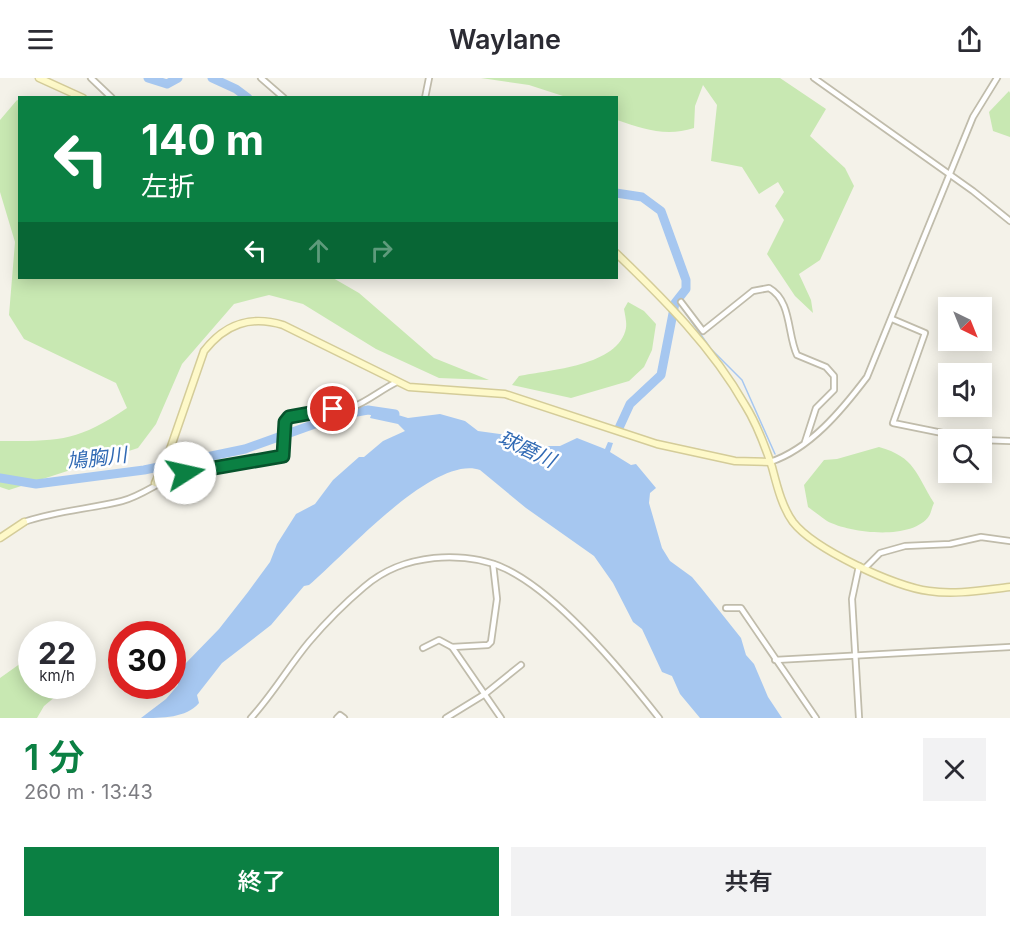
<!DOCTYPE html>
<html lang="ja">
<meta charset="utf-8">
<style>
body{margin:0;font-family:Inter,"Noto Sans JP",sans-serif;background:#f2f2f3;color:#2b2b33;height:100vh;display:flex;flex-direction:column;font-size:22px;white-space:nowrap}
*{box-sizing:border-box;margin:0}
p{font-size:20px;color:#7c7c81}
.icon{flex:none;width:33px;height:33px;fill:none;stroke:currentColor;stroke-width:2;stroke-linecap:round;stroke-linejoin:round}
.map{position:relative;height:640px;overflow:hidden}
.panel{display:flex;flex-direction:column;background:#fff;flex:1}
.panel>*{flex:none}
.hud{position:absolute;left:18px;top:18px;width:600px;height:183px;border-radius:0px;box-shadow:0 3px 15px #0003;background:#0b8043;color:#fff;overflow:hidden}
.needle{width:39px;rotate:137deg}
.fabs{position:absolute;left:938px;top:219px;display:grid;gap:12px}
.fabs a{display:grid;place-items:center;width:54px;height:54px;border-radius:0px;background:#fff;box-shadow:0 3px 15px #0003;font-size:30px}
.speed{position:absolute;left:18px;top:543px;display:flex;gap:12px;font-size:30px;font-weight:700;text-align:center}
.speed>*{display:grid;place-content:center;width:78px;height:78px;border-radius:50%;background:#fff;box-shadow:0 3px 15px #0003;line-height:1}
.speed small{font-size:15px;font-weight:400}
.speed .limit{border:9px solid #d22;background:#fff;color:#111}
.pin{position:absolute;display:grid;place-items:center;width:51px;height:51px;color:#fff;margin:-26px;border:3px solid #fff;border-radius:50%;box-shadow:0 2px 6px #0007}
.me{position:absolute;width:66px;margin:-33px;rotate:80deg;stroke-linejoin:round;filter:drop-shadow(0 0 4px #0008)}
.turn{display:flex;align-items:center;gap:21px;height:126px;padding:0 24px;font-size:27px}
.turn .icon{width:78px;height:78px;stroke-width:2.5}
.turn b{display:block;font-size:42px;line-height:51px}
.lanes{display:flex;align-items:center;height:57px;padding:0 24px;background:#0003;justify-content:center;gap:30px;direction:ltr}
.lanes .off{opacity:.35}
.round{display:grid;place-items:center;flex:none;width:63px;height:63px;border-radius:0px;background:#f2f2f3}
.headline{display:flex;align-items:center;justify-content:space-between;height:102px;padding:0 24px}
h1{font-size:36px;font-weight:600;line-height:45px;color:#0b8043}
.primary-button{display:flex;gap:12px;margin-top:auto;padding:12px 24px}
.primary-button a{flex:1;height:69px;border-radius:0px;background:#0b8043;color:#fff;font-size:24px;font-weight:600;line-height:69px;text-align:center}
.primary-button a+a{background:#f2f2f3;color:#2b2b33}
header{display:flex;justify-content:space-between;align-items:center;height:78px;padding:0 24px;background:#fff;font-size:27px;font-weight:600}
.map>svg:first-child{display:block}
.green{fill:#c8e8b2}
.water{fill:#a6c7f0}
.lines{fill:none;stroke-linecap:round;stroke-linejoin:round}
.stream{stroke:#a6c7f0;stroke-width:1.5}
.river{stroke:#a6c7f0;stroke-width:9}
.street-casing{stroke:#c0bcab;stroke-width:8}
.secondary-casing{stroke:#d4cc99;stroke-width:9}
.street{stroke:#fff;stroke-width:4.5}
.secondary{stroke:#fef9c9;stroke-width:6}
.route-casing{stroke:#07532c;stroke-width:15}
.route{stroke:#0b8043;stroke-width:10}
.labels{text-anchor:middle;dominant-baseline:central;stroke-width:5;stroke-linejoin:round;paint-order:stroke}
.water-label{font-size:20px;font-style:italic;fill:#316ab4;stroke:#fff}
</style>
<header><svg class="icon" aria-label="menu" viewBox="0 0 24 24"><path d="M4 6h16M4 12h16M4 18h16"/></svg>Waylane<svg class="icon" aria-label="share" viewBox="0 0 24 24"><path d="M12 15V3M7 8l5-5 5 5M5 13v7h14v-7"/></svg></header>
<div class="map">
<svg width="1010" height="640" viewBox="0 0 1010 640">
<rect width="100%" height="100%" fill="#f4f2e9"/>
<g class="green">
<path d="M481,0H780L826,31L810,58L845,90L854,108L820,182L799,196L811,222L813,235L795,218L767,176L784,142L775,128L784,114L778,104L759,116L742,89L711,83L717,27L703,7L695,28L694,50C666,59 643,51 617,42L616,20L566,19L529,7Z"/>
<polygon points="1009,13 1010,15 1010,59 993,53 989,34"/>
<path d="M17,22L20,23V200H333L359,215L434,280L489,302L439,300L376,271L303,226L269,217L234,226L182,286L156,346L138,370L9,412L0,409V363C60,363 76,364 127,330L116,305L24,261L9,237L15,164L0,114V42Z"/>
<path d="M628,224L644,233L656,246L652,272L644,289L629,303L571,320L512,307L519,298C549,292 619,288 626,250C627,245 625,237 624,231Z"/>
<path d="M879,369C915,379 916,396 934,425C932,429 931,435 929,438C912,463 849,455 827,443C821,439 815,434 808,429L804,407L824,382L837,381Z"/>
<polygon points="31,578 32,608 68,608 44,628 37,640 0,640 0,600"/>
</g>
<path class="water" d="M374,329L379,337L384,338L385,333L408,340L440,336L465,343L478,353L507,357L519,362L534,376L540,374L541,368H560L577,360L605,371L608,364L613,365L610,374L631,387L636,386L656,410L650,415L649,425L662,470L670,483L692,499L702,511L741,560L746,577L754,586L768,619L782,640H700L680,616L672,598L662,594L642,551L633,544L613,505L594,478L526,430L480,392C433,376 342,480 309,507L304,508L271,547L222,585L197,617L199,625C186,640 163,640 141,640L166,621L178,607L179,595L184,587L219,551L248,514L270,484L277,466L296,436L315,426L333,402L359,379H364L383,363L405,353L398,346L370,340Z"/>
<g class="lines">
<polyline class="stream" points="677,223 711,271 742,302 775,376"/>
<g class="river">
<polyline points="148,0 167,6 178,0"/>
<polyline points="212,0 236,11 248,20"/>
<polyline points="616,115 642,119 661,133 686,202 686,211 675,225 661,297 630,326 619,350"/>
<polyline points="0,400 36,406 144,392 245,371 340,337 368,332 395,336"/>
</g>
<g class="street-casing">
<g id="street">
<polyline points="91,0 112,20"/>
<polyline points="261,0 284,20"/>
<polyline points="814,0 973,113 1010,143"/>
<polyline points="425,20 429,0"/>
<path d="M681,224L703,253L753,213L769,210C792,223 787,256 797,277L826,289L834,298V312L816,330L805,364"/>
<polyline points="892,241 925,255 893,345 977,362"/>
<polyline points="981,362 1010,363"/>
<path d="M770,384C810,371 842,332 867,299L973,39L997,0"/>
<path d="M24,444C56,433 89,431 122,423C145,417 161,401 184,395C216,387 250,384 283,377L285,344C304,325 333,337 353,329C368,323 381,312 395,305"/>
<polyline points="859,488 852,521 859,640"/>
<polyline points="865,490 880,475 905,468 950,466 981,459 1010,463"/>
<polyline points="726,530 741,530 816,640"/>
<polyline points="452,569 488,567 491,564 497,521 493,486"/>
<polyline points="423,570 439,562 452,569 501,640"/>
<polyline points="775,582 1010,569"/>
<path d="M251,640C273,616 289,588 309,564C326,544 345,525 364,509C385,491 407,483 434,480C459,478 483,480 506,491C558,516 623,594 659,640"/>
<polyline points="337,640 340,637 344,640"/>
<polyline points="446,640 485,616 521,587"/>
</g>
</g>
<g class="secondary-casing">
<g id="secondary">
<polyline points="39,0 83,20"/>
<path d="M616,175C664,221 712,269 745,327C757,346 765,368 772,389C777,408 782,429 793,444C814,471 895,509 929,513C955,517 983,512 1010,509"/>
<path d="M155,405L167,380L204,273C225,246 250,237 283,247L409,309L505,316L657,366L735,383L770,384"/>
<polyline points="0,460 24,444"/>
</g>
</g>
<use href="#street" class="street"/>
<use href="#secondary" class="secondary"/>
</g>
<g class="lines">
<g class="route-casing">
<polyline id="route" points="185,395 283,378 285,344 289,339 333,331"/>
</g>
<use href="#route" class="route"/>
</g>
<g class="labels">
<g class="water-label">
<text transform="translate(527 371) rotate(25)">球磨川</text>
<text transform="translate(97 380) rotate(-7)">鳩胸川</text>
</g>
</g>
</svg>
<div class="fabs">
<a><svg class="needle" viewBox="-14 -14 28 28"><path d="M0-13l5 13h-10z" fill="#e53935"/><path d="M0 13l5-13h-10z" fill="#7c7c81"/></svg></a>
<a><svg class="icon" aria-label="sound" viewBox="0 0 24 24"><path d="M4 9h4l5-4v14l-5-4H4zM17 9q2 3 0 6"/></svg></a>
<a><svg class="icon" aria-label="search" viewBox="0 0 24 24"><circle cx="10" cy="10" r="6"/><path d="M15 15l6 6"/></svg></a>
</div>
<div class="speed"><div>22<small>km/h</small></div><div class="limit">30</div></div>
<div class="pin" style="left:333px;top:331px;background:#d93025"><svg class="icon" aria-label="arrive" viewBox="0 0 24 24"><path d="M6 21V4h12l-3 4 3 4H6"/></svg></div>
<svg class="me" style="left:185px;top:395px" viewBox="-20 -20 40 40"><circle r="19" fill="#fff"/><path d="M0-13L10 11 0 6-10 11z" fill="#0b8043"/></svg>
<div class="hud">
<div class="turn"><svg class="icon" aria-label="left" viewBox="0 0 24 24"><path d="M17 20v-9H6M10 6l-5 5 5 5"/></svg><div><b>140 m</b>左折</div></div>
<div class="lanes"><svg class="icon" aria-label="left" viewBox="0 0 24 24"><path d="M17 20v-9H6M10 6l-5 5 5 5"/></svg><svg class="icon off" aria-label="ahead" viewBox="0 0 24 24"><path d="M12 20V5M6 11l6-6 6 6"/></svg><svg class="icon off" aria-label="right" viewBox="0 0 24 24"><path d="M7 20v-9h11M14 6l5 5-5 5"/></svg></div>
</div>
</div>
<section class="panel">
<div class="headline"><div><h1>1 分</h1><p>260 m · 13:43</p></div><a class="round"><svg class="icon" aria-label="close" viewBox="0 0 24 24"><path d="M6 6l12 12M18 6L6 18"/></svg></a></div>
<div class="primary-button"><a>終了</a><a>共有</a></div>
</section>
